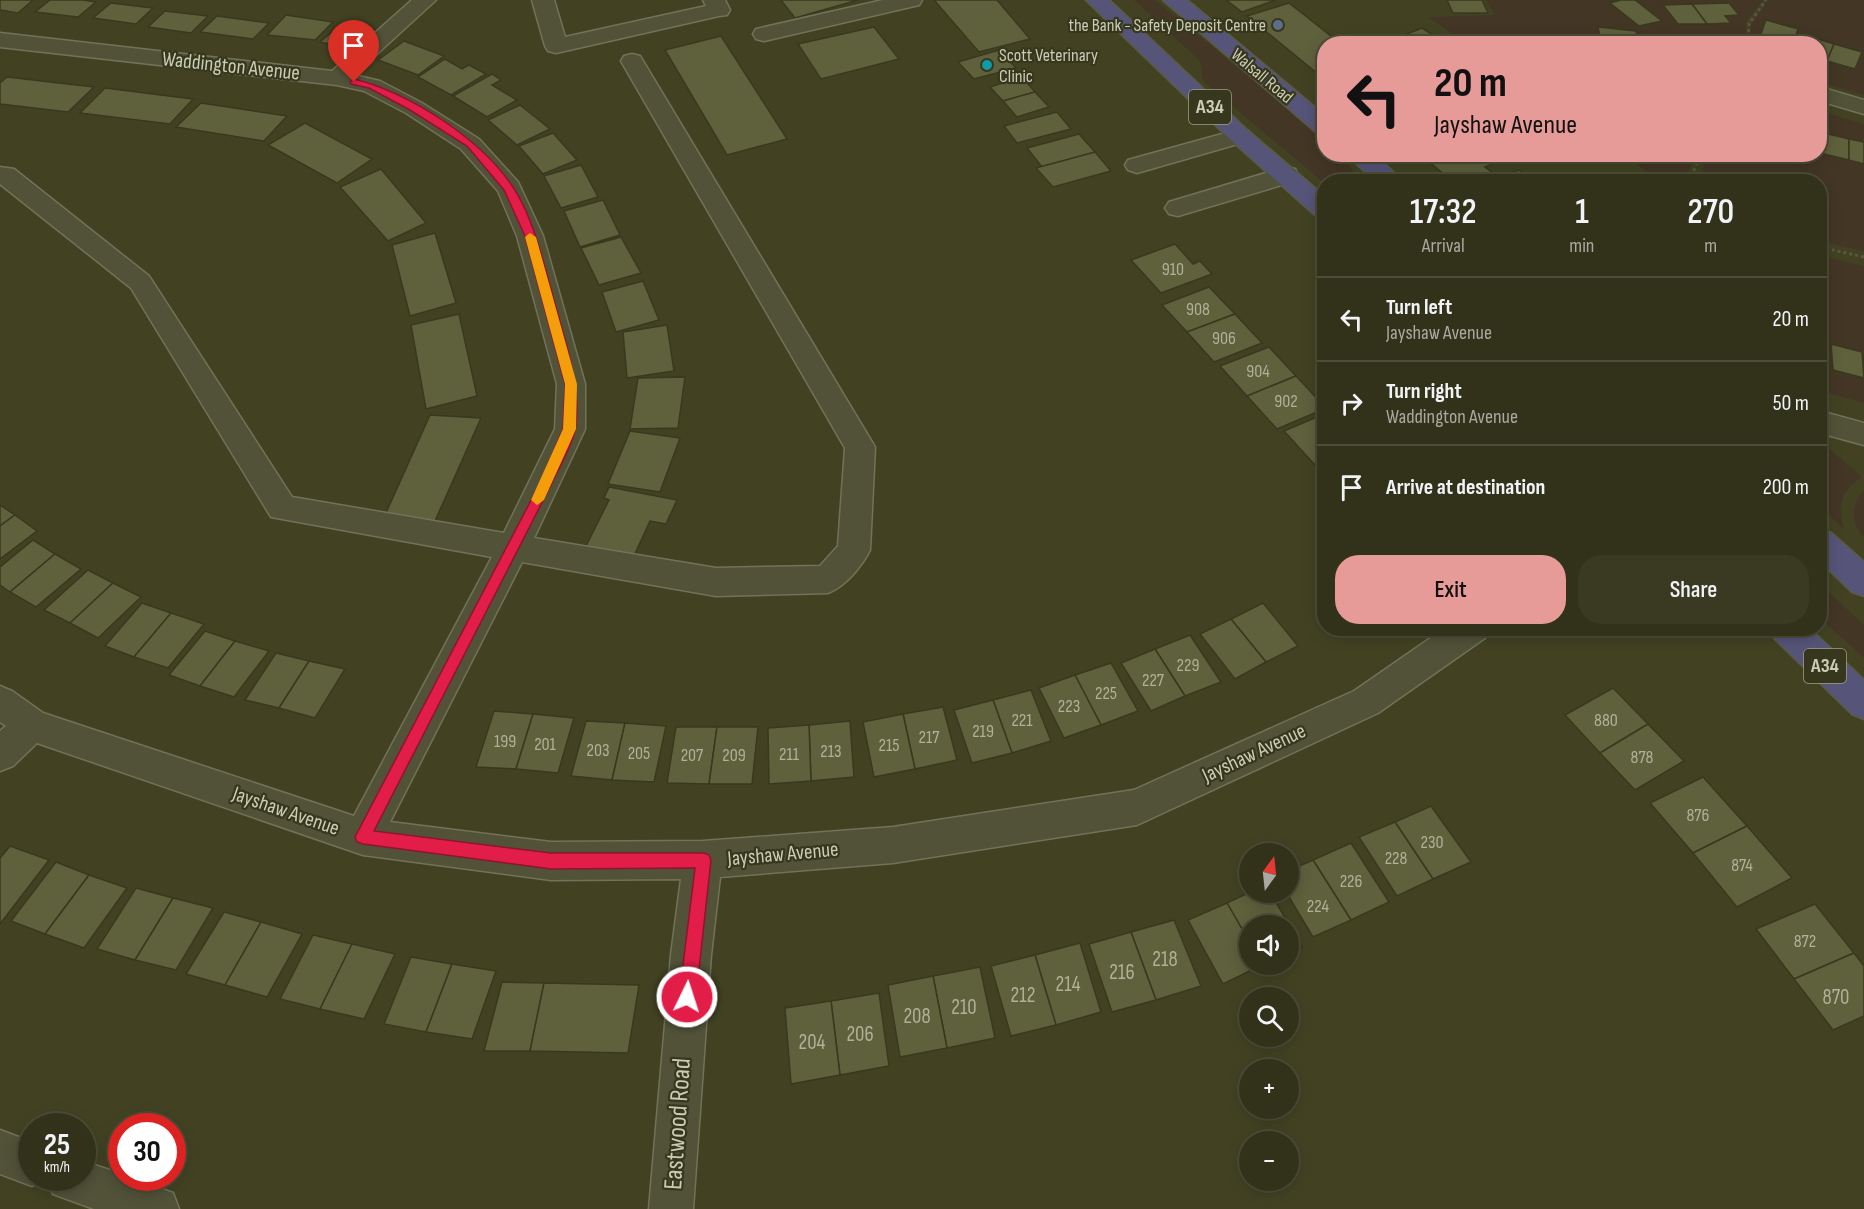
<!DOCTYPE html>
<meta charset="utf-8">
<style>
body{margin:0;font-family:"Sofia Sans Condensed",sans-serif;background:#3a3a23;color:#f1f3f6;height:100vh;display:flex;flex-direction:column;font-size:22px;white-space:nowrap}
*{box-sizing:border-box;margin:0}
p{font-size:20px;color:#a8aaa2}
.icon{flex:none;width:33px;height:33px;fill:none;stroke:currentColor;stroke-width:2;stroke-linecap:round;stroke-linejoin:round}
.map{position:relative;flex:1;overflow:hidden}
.side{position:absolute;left:1317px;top:174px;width:510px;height:462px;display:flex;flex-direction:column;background:#32321a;border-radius:24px;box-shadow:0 3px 15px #0003,0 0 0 2px #4d4d39}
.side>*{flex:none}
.guide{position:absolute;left:1317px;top:36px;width:510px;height:126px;border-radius:24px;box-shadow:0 3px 15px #0003,0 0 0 2px #4d4d39;background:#e69b98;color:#111;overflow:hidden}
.needle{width:39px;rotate:15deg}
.buttons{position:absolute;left:1239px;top:843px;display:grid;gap:12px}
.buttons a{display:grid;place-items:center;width:60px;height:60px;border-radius:50%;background:#32321a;box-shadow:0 3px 15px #0003,0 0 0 2px #4d4d39;font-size:30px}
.speed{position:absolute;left:18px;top:1113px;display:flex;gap:12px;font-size:30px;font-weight:700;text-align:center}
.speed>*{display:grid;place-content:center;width:78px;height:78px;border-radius:50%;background:#32321a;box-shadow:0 3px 15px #0003,0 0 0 2px #4d4d39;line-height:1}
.speed small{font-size:15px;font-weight:400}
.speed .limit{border:9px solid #d22;background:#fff;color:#111}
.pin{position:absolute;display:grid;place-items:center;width:51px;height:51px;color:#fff;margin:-62px -26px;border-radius:50% 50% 50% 0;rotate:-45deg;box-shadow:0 0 6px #0007}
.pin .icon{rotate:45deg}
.me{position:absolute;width:66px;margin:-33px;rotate:4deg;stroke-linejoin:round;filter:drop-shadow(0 0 4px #0008)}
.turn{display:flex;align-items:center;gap:21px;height:126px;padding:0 18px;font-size:27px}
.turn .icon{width:78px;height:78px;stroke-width:2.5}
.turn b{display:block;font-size:42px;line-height:51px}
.eta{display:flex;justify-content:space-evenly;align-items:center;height:102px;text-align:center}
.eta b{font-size:36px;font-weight:600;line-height:42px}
.action{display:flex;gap:12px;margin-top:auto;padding:12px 18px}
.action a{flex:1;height:69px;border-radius:24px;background:#e69b98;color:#111;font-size:24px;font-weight:600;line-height:69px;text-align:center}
.action a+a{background:#3a3a23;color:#f1f3f6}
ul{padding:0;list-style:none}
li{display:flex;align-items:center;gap:18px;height:84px;padding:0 18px;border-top:2px solid #4d4d39}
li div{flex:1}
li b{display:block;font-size:22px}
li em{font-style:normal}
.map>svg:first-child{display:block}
.green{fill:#433625}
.building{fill:#5f603c;stroke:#38391f;stroke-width:1.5}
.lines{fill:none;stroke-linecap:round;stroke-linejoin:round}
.minor-casing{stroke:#717259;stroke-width:3}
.highway-casing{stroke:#5b5c43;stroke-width:3}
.path{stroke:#5f5344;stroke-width:3;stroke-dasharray:3 3;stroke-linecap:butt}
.minor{fill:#515238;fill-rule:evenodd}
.highway{fill:#565479;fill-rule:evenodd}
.route{fill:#e11d48;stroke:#92132f;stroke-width:1.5}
.slow{fill:#f59e0b}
.service-dot{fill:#5c6f8a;stroke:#36371d;stroke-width:2}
.culture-dot{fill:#0f9aa8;stroke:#36371d;stroke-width:2}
.labels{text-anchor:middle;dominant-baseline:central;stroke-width:4.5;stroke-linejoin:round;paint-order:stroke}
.far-poi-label{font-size:18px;fill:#cbccb5;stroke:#36371d;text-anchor:end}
.far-street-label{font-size:18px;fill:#cbccb5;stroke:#36371d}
.number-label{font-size:18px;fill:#b0b197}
.shield{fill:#36371d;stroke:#9e9f87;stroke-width:1.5}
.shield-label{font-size:20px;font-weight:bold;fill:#cbccb5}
.street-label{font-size:21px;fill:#cbccb5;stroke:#36371d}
.near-number-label{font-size:21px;fill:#b0b197}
.near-street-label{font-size:26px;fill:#cbccb5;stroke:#36371d}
</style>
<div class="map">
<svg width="1864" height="1209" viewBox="0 0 1864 1209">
<rect width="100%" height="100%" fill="#424223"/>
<g class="green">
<polygon points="1134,0 1155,0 1324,138 1324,154 1341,155 1354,173 1365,181 1324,183 1203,81 1200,61"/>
<polygon points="1486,0 1763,0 1746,22 1746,43 1465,43 1428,17 1494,15"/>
<polygon points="1768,0 1864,0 1864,95 1820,82 1820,44 1750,44 1751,24"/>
<polygon points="1820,111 1864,124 1864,251 1820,241 1820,182 1698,182 1708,155 1820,154"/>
<polygon points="1623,155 1695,155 1684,182 1662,181"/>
<polygon points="1820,256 1864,266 1864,403 1820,391"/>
<path d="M1827,447L1862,477C1840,493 1837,504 1844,529L1820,507V450Z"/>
<path d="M1864,490V538C1850,523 1851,504 1864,490Z"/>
<polygon points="1820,584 1864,625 1864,658 1820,618"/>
</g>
<g class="building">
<polygon points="0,0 33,0 18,13 0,10"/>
<polygon points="50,0 83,0 96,2 78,17 35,12"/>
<polygon points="781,0 858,0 795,18"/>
<polygon points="934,0 997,0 1030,39 979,52"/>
<polygon points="1226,0 1276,0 1242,12"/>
<polygon points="1447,0 1482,0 1488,13 1453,13"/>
<polygon points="1621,0 1635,0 1662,21 1639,26 1610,3"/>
<polygon points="111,3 153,8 136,24 93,18"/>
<polygon points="1289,3 1341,44 1324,44 1324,72 1318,74 1247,16"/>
<polygon points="1729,3 1739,15 1725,16 1731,23 1707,24 1692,4"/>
<polygon points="1692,4 1707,24 1678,24 1663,5"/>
<polygon points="165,11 208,16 191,33 148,27"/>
<polygon points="286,15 333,22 315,40 267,35"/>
<polygon points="217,16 269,23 253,39 200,32"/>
<polygon points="1766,20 1798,29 1793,44 1760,36"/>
<polygon points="342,23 384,32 364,51 320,42"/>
<polygon points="874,27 899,59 821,79 798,44"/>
<polygon points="1598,27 1636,31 1639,44 1601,44"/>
<polygon points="1422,28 1445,43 1393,44 1389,41"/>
<polygon points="1805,35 1834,44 1827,61 1820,59 1820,44 1802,44"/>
<polygon points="721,36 787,139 727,155 665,50"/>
<polygon points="404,41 444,56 418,75 378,60"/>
<polygon points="1834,44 1862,52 1855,69 1827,61"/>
<polygon points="999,50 1016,68 974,79 958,62"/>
<polygon points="445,59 462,69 469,65 486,74 451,95 418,77"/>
<polygon points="492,74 501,80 492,85 517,100 487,117 453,96"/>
<polygon points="7,77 94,87 68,112 0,104 0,83"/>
<polygon points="1022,77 1035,92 1003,101 990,87"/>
<polygon points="105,88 193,99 170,124 80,113"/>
<polygon points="1035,92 1049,107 1017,117 1003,101"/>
<polygon points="201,103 287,116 264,141 176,127"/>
<polygon points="520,105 550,129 517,145 488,120"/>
<polygon points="1057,112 1071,129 1017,143 1004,126"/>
<polygon points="305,123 372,159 337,183 268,145"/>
<polygon points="1820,132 1849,139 1849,160 1820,153"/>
<polygon points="553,133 577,160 543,174 519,146"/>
<polygon points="1079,134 1095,152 1042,167 1027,148"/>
<polygon points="1849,139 1864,142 1864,164 1849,160"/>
<polygon points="1095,152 1111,171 1053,187 1036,168"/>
<polygon points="1419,154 1498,154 1504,159 1485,167 1499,178 1519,170 1533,182 1454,182"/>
<polygon points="581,165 598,197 561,208 544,176"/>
<polygon points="381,169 426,223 388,241 340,187"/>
<polygon points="603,200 620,235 580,247 564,211"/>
<polygon points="435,233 456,303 410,316 392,245"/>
<polygon points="621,237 641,273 599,285 581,248"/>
<polygon points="1175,244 1193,264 1200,261 1212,274 1161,293 1131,260"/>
<polygon points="643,281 659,320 616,332 602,292"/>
<polygon points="1209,287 1235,314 1187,332 1162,305"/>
<polygon points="459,314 477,396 426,409 411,325"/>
<polygon points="1235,314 1262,343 1214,362 1187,332"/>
<polygon points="667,325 674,371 627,378 623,332"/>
<polygon points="1820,334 1824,335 1825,361 1820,360"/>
<polygon points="1831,344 1862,352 1864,378 1833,370"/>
<polygon points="1269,347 1296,376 1247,396 1220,366"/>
<polygon points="1296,376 1324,406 1324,409 1277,429 1247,396"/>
<polygon points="685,377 678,428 630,429 638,378"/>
<polygon points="1324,414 1324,459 1314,464 1284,431"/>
<polygon points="430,415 481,418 435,521 385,515"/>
<polygon points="630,431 680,438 660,492 608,484"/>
<polygon points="1324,459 1324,476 1314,464"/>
<polygon points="609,487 677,500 666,524 650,521 633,558 585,548 609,500 604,498"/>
<polygon points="0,505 15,515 0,526"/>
<polygon points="15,515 37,531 0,559 0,526"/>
<polygon points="33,540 55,554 10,592 0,585 0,567"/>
<polygon points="55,554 81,569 36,607 10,592"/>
<polygon points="88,570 113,583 70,623 44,610"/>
<polygon points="113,583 141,597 98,638 70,623"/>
<polygon points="142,603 171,613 134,657 105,646"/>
<polygon points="1263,603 1298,646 1266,662 1231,619"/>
<polygon points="171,613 204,624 168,668 134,657"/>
<polygon points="1231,619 1266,662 1235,679 1200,634"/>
<polygon points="205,631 235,641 200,686 169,675"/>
<polygon points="1190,635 1221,682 1185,696 1155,649"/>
<polygon points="235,641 269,651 234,697 200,686"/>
<polygon points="1155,649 1185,696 1151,711 1121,663"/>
<polygon points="276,653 309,661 279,708 245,700"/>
<polygon points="309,661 345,669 315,718 279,708"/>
<polygon points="1111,663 1138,711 1101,725 1075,675"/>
<polygon points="1075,675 1101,725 1064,738 1039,688"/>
<polygon points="1613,688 1648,724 1600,753 1565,715"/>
<polygon points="1031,690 1051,741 1012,753 993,700"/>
<polygon points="993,700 1012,753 972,763 954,710"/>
<polygon points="943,707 957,760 915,769 903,714"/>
<polygon points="494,711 533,714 516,769 476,767"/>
<polygon points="533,714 574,718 558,773 516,769"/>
<polygon points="903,714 915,769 874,777 863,722"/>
<polygon points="586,721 625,723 612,780 571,776"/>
<polygon points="850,721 854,777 811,781 809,725"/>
<polygon points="625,723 666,726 654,782 612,780"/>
<polygon points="1648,724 1684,761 1635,790 1600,753"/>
<polygon points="809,725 811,781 769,784 768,728"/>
<polygon points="676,727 717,727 709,784 667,783"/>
<polygon points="717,727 758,727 752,784 709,784"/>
<polygon points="1703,777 1747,826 1693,853 1650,803"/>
<polygon points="1431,806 1471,862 1433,879 1395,822"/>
<polygon points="1395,822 1433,879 1397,896 1359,837"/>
<polygon points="1747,826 1792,878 1737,907 1693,853"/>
<polygon points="1351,843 1389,902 1351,920 1313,860"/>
<polygon points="10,846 49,860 0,924 0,858"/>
<polygon points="1313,860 1351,920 1313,937 1286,892 1288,892 1288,871"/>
<polygon points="56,862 89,875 45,934 11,921"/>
<polygon points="89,875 127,888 84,948 45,934"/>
<polygon points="136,888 173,898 135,960 97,949"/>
<polygon points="1250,892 1270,892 1302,947 1288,953 1288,926 1250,926 1250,943 1227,903"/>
<polygon points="173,898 213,908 176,970 135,960"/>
<polygon points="1227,903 1250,943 1250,964 1262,965 1223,984 1188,920"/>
<polygon points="1815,904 1854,953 1794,979 1756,929"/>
<polygon points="224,912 261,922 225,985 186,974"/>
<polygon points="1174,920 1201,986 1156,1000 1131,932"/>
<polygon points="261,922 302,934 267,997 225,985"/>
<polygon points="1131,932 1156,1000 1112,1012 1089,944"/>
<polygon points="313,935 352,944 320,1009 280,999"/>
<polygon points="1080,943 1101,1012 1056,1025 1035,955"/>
<polygon points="352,944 395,954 364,1019 320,1009"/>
<polygon points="1854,953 1864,966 1864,1016 1833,1030 1794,979"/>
<polygon points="1035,955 1056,1025 1011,1036 991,966"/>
<polygon points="411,957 452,964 426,1032 384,1024"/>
<polygon points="452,964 496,971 472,1039 426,1032"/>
<polygon points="980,967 995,1038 947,1048 933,976"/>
<polygon points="933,976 947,1048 900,1057 888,985"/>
<polygon points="502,982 544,983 530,1051 484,1051"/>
<polygon points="544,983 639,985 628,1053 530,1051"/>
<polygon points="879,993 889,1066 840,1075 831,1001"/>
<polygon points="831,1001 840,1075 791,1084 785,1008"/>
</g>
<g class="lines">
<g class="minor-casing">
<g id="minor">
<path d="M412,0H436L354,75L380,81L422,103L479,139L518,182L543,236L585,384V429L534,538L716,568L820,566L838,546L845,448L621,61L624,56L632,54L640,56L643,61L875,447L870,550C861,567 846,586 828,593L716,596L522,562L390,822L551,842L703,841L893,827L1134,790L1354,691L1445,628H1489L1485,638L1378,713L1137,825L893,863L720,877L711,955L693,1209H649L671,955L681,879L551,880L363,855L37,743L13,766L0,771V731L6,726L0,722V686L12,691L43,713L354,816L492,557L271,517L131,288L0,184V167L14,169L149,276L292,497L504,533L555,429L557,384L517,236L498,191L461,149L406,113L364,91L337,85L0,47V33L332,71Z"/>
<polygon points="532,0 554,0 565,37 706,6 703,0 725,0 730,10 727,15 719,16 556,53 548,51 545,46"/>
<polygon points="883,0 922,0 919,5 764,41 756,39 753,34 756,29"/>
<polygon points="1820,87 1864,100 1864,114 1820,101"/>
<polygon points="1240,129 1248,131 1252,136 1248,141 1137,173 1128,170 1125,165 1128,160"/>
<polygon points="1286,167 1295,169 1298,175 1295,181 1178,216 1169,214 1165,208 1169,202"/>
<polygon points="1820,411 1864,423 1864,445 1820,433"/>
<polygon points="0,1130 32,1142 32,1178 82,1178 82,1161 122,1174 122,1178 131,1178 173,1193 179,1209 94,1209 53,1194 48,1179 32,1186 0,1174"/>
</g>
</g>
<g class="highway-casing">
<g id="highway">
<polygon points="1086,0 1109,0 1248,131 1324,196 1324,217 1315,215 1232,141"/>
<polygon points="1163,0 1187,0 1324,115 1324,134 1316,132"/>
<polygon points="1346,154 1374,154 1404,182 1376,182"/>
<polygon points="1820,529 1831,533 1864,562 1864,596 1852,592 1820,561"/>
<polygon points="1770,628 1809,628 1864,680 1864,719 1852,714 1774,638"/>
</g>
</g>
<g class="path">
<polyline points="1748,44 1749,24 1766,0"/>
<polyline points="1689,182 1701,154"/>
<polyline points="1820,247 1864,257"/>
</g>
<use href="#minor" class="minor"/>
<use href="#highway" class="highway"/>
</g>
<path class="route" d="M354,79C410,93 481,139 513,187C536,222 545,271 557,311C568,351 580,385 576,426C574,443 558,469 551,485L374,831L551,853H704L709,855L711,860L696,997L693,1003L687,1005L682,1003L679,997L695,868L551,869L363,844L357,842L355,837L539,485L563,429L565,384L525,236L504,190L467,146L410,110L369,88L351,84L350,82Z"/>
<polygon class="slow" points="530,233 536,237 577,384 576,429 544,500 537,505 531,500 563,429 565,384 525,237"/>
<circle class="service-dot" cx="1278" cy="25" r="6"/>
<circle class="culture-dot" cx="987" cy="65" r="6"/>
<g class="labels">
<g class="far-poi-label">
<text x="1266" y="25">the Bank - Safety Deposit Centre</text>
<text x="999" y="55" text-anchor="start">Scott Veterinary<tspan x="999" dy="21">Clinic</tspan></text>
</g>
<g class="far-street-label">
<text transform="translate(1262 76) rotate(40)">Walsall Road</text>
</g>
<g class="number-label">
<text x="1173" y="269">910</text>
<text x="1198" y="309">908</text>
<text x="1224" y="338">906</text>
<text x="1258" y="371">904</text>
<text x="1286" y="401">902</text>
<text x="1188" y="665">229</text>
<text x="1153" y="680">227</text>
<text x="1106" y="693">225</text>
<text x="1069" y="706">223</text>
<text x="1022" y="720">221</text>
<text x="1606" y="720">880</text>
<text x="983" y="731">219</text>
<text x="929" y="737">217</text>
<text x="505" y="741">199</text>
<text x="545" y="744">201</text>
<text x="889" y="745">215</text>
<text x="598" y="750">203</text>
<text x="831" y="751">213</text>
<text x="639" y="753">205</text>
<text x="789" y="754">211</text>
<text x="692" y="755">207</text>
<text x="734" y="755">209</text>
<text x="1642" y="757">878</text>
<text x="1698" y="815">876</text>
<text x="1432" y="842">230</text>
<text x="1396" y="858">228</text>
<text x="1742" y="865">874</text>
<text x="1351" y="881">226</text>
<text x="1318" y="906">224</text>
<text x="1805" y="941">872</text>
</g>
<g class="shield">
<rect x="1189" y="90" width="42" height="34" rx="4.5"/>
<rect x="1804" y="649" width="42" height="34" rx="4.5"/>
</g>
<g class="shield-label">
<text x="1210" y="107">A34</text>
<text x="1825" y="666">A34</text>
</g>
<g class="street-label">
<text transform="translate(231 66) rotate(6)">Waddington Avenue</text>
<text transform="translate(1254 753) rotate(-25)">Jayshaw Avenue</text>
<text transform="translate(286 811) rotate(19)">Jayshaw Avenue</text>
<text transform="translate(783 854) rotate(-5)">Jayshaw Avenue</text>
</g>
<g class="near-number-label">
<text x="1165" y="959">218</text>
<text x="1122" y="972">216</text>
<text x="1068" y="984">214</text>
<text x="1023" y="995">212</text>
<text x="1836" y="997">870</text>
<text x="964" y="1007">210</text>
<text x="917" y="1016">208</text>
<text x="860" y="1034">206</text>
<text x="812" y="1042">204</text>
</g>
<g class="near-street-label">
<text transform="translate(678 1124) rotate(-86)">Eastwood Road</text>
</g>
</g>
</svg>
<div class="buttons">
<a><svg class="needle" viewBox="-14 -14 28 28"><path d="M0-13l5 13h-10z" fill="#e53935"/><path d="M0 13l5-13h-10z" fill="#a8aaa2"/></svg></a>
<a><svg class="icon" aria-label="sound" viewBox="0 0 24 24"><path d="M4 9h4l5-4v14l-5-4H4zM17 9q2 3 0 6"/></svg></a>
<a><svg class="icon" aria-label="search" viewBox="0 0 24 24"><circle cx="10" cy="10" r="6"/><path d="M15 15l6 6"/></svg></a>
<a>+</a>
<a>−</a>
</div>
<div class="speed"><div>25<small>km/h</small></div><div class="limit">30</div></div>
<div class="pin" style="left:354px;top:82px;background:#d93025"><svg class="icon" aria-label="arrive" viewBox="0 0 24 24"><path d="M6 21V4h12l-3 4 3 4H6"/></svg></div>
<svg class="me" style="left:687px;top:997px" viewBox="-20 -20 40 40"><circle r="17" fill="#e11d48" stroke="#fff" stroke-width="3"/><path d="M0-11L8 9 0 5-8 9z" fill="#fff"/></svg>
<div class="guide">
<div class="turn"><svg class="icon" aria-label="left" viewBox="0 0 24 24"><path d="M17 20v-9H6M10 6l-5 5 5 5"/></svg><div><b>20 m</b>Jayshaw Avenue</div></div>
</div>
<section class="side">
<div class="eta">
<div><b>17:32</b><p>Arrival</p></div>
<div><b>1</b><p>min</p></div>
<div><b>270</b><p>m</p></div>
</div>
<ul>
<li><svg class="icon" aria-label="left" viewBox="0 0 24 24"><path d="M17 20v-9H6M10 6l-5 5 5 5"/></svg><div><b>Turn left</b><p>Jayshaw Avenue</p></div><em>20 m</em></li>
<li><svg class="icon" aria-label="right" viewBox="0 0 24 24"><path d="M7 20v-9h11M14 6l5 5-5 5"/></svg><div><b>Turn right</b><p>Waddington Avenue</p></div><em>50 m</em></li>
<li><svg class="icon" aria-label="arrive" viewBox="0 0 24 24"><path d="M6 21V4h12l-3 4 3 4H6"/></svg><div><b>Arrive at destination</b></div><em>200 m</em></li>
</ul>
<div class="action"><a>Exit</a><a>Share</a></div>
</section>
</div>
